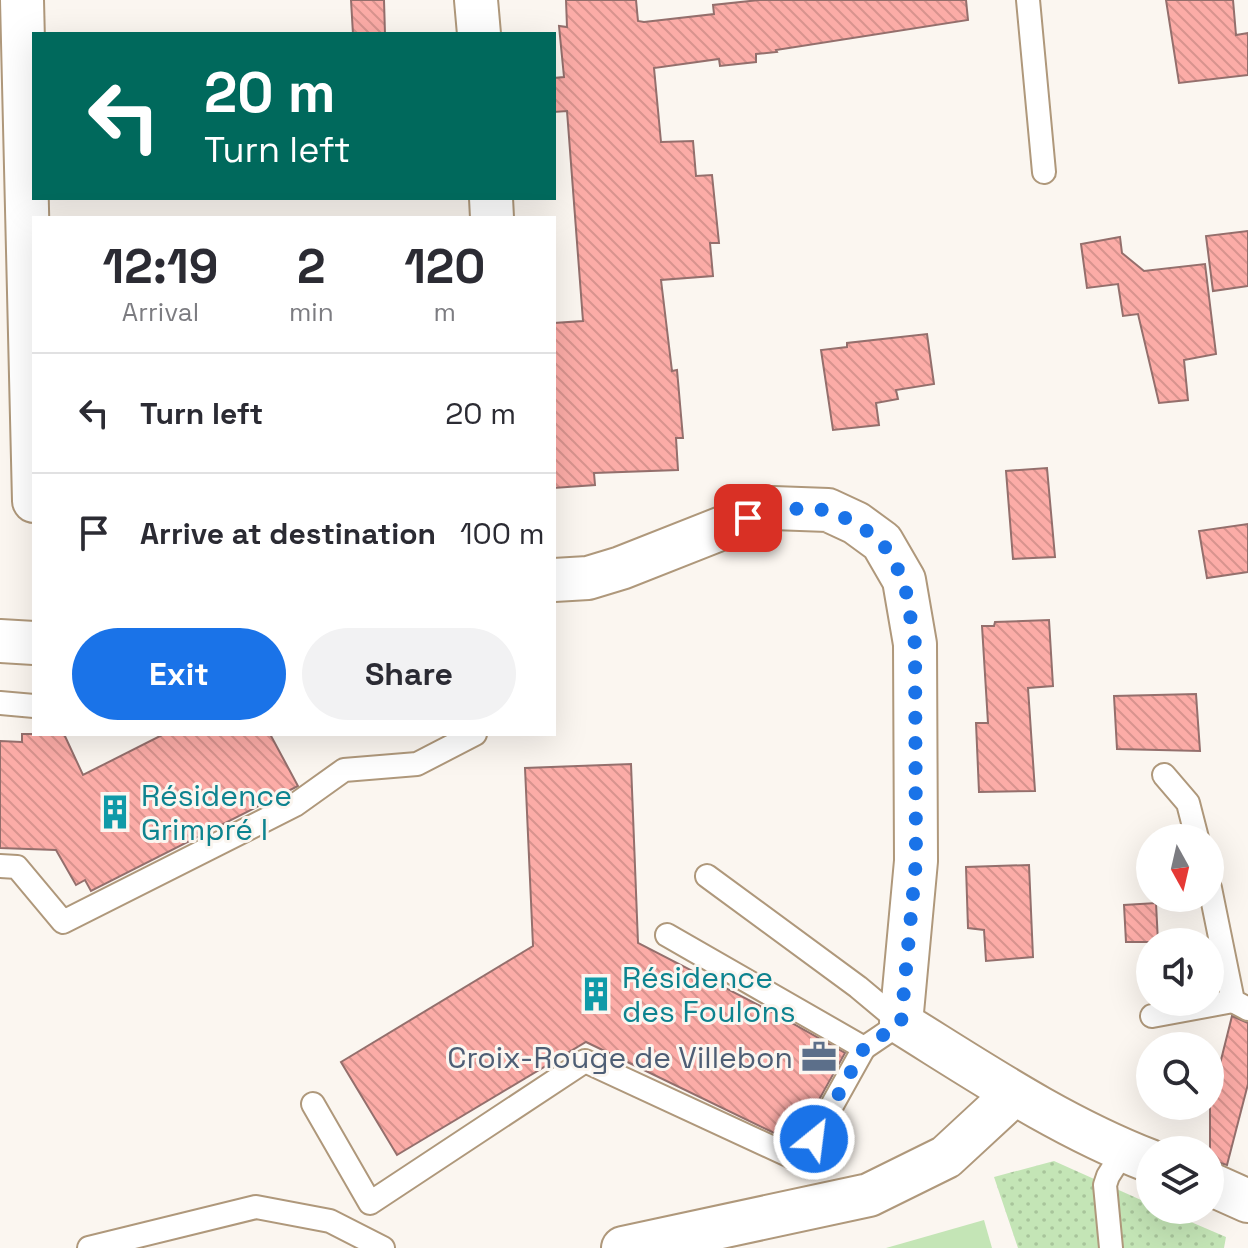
<!DOCTYPE html>
<meta charset="utf-8">
<style>
body{margin:0;font-family:"Space Grotesk",sans-serif;background:#f2f2f3;color:#2b2b33;height:100vh;display:flex;flex-direction:column;font-size:30px;white-space:nowrap}
*{box-sizing:border-box;margin:0}
p{font-size:26px;color:#7c7c81}
.icon{flex:none;width:44px;height:44px;fill:none;stroke:currentColor;stroke-width:2;stroke-linecap:round;stroke-linejoin:round}
.map{position:relative;flex:1;overflow:hidden}
.drawer{position:absolute;left:32px;top:216px;width:524px;height:520px;display:flex;flex-direction:column;background:#fff;border-radius:0px;box-shadow:0 8px 32px #0002}
.drawer>*{flex:none}
.banner{position:absolute;left:32px;top:32px;width:524px;height:168px;border-radius:0px;box-shadow:0 8px 32px #0002;background:#00695c;color:#fff;overflow:hidden}
.needle{width:52px;rotate:172deg}
.fabs{position:absolute;left:1136px;top:824px;display:grid;gap:16px}
.fabs a{display:grid;place-items:center;width:88px;height:88px;border-radius:50%;background:#fff;box-shadow:0 8px 32px #0002;font-size:40px}
.pin{position:absolute;display:grid;place-items:center;width:68px;height:68px;color:#fff;margin:-34px;border-radius:16px;box-shadow:0 4px 12px #0006}
.me{position:absolute;width:88px;margin:-44px;rotate:29deg;stroke-linejoin:round;filter:drop-shadow(0 0 6px #0008)}
.turn{display:flex;align-items:center;gap:28px;height:168px;padding:0 40px;font-size:36px}
.turn .icon{width:104px;height:104px;stroke-width:2.5}
.turn b{display:block;font-size:56px;line-height:68px}
.eta{display:flex;justify-content:space-evenly;align-items:center;height:136px;text-align:center}
.eta b{font-size:48px;font-weight:700;line-height:56px}
.button{display:flex;gap:16px;margin-top:auto;padding:16px 40px}
.button a{flex:1;height:92px;border-radius:48px;background:#1a73e8;color:#fff;font-size:32px;font-weight:700;line-height:92px;text-align:center}
.button a+a{background:#f2f2f3;color:#2b2b33}
ul{padding:0;list-style:none}
li{display:flex;align-items:center;gap:24px;height:120px;padding:0 40px;border-top:2px solid #e1e1e2}
li div{flex:1}
li b{display:block;font-size:30px}
li em{font-style:normal}
.map>svg:first-child{display:block}
.green{fill:#c4e5b6}
.park{fill:url(#park-dots)}
.building{fill:url(#building-back-hatch);stroke:#946f6c;stroke-width:2}
.lines{fill:none;stroke-linecap:round;stroke-linejoin:round}
.lane-casing{stroke:#af987b;stroke-width:26}
.street-casing{stroke:#af987b;stroke-width:46}
.lane{stroke:#fff;stroke-width:22}
.street{stroke:#fff;stroke-width:42}
.route{stroke:#1a73e8;stroke-width:14;stroke-dasharray:0 25.2}
.labels{text-anchor:middle;dominant-baseline:central;stroke-width:6;stroke-linejoin:round;paint-order:stroke}
.culture-label{font-size:30px;fill:#0d838f;stroke:#fbf6f0;text-anchor:start}
.service-label{font-size:30px;fill:#4e5e75;stroke:#fbf6f0;text-anchor:end}
</style>
<div class="map">
<svg width="1248" height="1248" viewBox="0 0 1248 1248">
<defs>
<pattern id="park-dots" width="8" height="8" patternUnits="userSpaceOnUse" patternTransform="scale(2)"><rect width="8" height="8" fill="#c4e5b6"/><path d="M2 2h.1M6 6h.1" fill="none" stroke="#a8c49b" stroke-width="1.8" stroke-linecap="round"/></pattern>
<pattern id="building-back-hatch" width="6" height="6" patternUnits="userSpaceOnUse" patternTransform="scale(2)"><rect width="6" height="6" fill="#fcaca7"/><path d="M-1 5l2 2M0 0l6 6M5-1l2 2" fill="none" stroke="#d8938e"/></pattern>
</defs>
<rect width="100%" height="100%" fill="#fbf6f0"/>
<polygon class="green" points="984,1220 992,1248 886,1248"/>
<polygon class="park" points="1054,1161 1150,1204 1150,1210 1163,1210 1226,1237 1224,1248 1018,1248 994,1177"/>
<g class="building">
<polygon points="351,0 384,0 385,34 353,34"/>
<polygon points="566,0 636,0 638,21 644,22 714,14 713,5 759,0 966,0 968,20 776,50 777,52 756,54 756,62 720,66 719,59 654,68 661,142 693,141 696,176 712,175 719,243 710,243 713,276 661,280 672,371 677,370 683,438 676,438 678,470 594,473 595,485 554,488 554,323 583,321 567,111 554,112 554,78 564,77 559,26 567,27"/>
<polygon points="1166,0 1233,0 1236,35 1248,33 1248,75 1179,83"/>
<polygon points="1248,231 1248,286 1213,291 1206,236"/>
<polygon points="1120,237 1122,253 1144,271 1205,264 1216,354 1184,360 1188,400 1159,403 1138,314 1123,316 1118,284 1087,288 1081,244"/>
<polygon points="927,334 934,384 896,390 898,399 876,403 879,425 833,430 821,350 847,347 847,343"/>
<polygon points="1047,468 1055,557 1013,559 1006,471"/>
<polygon points="1248,524 1248,572 1207,578 1199,531"/>
<polygon points="1049,620 1053,686 1028,688 1035,791 979,792 976,723 988,723 982,626 994,626 995,622"/>
<polygon points="1196,694 1200,751 1117,749 1114,696"/>
<polygon points="22,734 64,734 83,775 164,734 270,734 298,786 91,891 85,880 76,885 56,850 0,848 0,741 22,742"/>
<polygon points="631,764 638,943 776,1014 845,1053 795,1143 586,1042 397,1155 341,1062 533,946 525,768"/>
<polygon points="1029,865 1033,957 986,961 984,930 968,928 966,867"/>
<polygon points="1156,903 1158,942 1126,942 1124,905"/>
<polygon points="1232,1016 1248,1023 1248,1084 1227,1165 1210,1160 1210,1065 1219,1068"/>
</g>
<g class="lines">
<g class="lane-casing">
<g id="lane">
<polyline points="1028,0 1044,172"/>
<polyline points="0,703 34,706"/>
<polyline points="1164,775 1188,803 1197,838"/>
<polyline points="0,866 17,867 63,922 295,805 344,770 417,764 475,734"/>
<polyline points="707,876 858,987 901,1023 864,1048"/>
<polyline points="1210,888 1233,1001 1248,1009"/>
<polyline points="1152,1016 1233,1001"/>
<polyline points="313,1104 370,1203 585,1061 801,1161 864,1048 667,935"/>
<polyline points="89,1248 256,1207 330,1221 383,1248"/>
<polyline points="1111,1248 1105,1185 1108,1176 1124,1151"/>
</g>
</g>
<g class="street-casing">
<g id="street">
<polyline points="22,0 34,501"/>
<polyline points="476,0 479,34"/>
<polyline points="491,198 492,218"/>
<path d="M554,580L588,578L621,568L773,508L828,510L856,523L882,542L904,580L915,644L916,861L901,1023C983,1074 1060,1126 1150,1161"/>
<polyline points="0,641 34,643"/>
<polyline points="1210,1184 1248,1201"/>
<polyline points="623,1248 869,1195 946,1157 1014,1094"/>
</g>
</g>
<use href="#lane" class="lane"/>
<use href="#street" class="street"/>
</g>
<g class="lines">
<polyline class="route" points="748,518 773,508 828,510 856,523 882,542 904,580 915,644 916,861 901,1023 864,1048 814,1139"/>
</g>
<defs>
<g id="building-bare" transform="scale(2.76)"><path d="M-4-6H4V6H1V3H-1V6H-4ZM-2.5-4.3h1.7v1.8h-1.7ZM.8-4.3h1.7v1.8H.8ZM-2.5-1h1.7V.8h-1.7ZM.8-1h1.7V.8H.8Z" fill="#0f9aa8" stroke="#fbf6f0" stroke-width="2.5" paint-order="stroke"/></g>
<g id="office-bare" transform="scale(2.76)"><path d="M-6-3h4V-5.5h4V-3h4V5H-6ZM-1-4.5V-3h2v-1.5ZM-6 0V1H6V0Z" fill="#5c6f8a" stroke="#fbf6f0" stroke-width="2.5" paint-order="stroke"/></g>
</defs>
<g fill-rule="evenodd">
<use href="#building-bare" x="115" y="812"/>
<use href="#building-bare" x="596" y="994"/>
<use href="#office-bare" x="819" y="1057"/>
</g>
<g class="labels">
<g class="culture-label">
<text x="141" y="795">Résidence<tspan x="141" dy="34">Grimpré I</tspan></text>
<text x="622" y="977">Résidence<tspan x="622" dy="34">des Foulons</tspan></text>
</g>
<g class="service-label">
<text x="793" y="1057">Croix-Rouge de Villebon</text>
</g>
</g>
</svg>
<div class="fabs">
<a><svg class="needle" viewBox="-14 -14 28 28"><path d="M0-13l5 13h-10z" fill="#e53935"/><path d="M0 13l5-13h-10z" fill="#7c7c81"/></svg></a>
<a><svg class="icon" aria-label="sound" viewBox="0 0 24 24"><path d="M4 9h4l5-4v14l-5-4H4zM17 9q2 3 0 6"/></svg></a>
<a><svg class="icon" aria-label="search" viewBox="0 0 24 24"><circle cx="10" cy="10" r="6"/><path d="M15 15l6 6"/></svg></a>
<a><svg class="icon" aria-label="layers" viewBox="0 0 24 24"><path d="M12 4l9 5-9 5-9-5zM3 14l9 5 9-5"/></svg></a>
</div>
<div class="pin" style="left:748px;top:518px;background:#d93025"><svg class="icon" aria-label="arrive" viewBox="0 0 24 24"><path d="M6 21V4h12l-3 4 3 4H6"/></svg></div>
<svg class="me" style="left:814px;top:1139px" viewBox="-20 -20 40 40"><circle r="17" fill="#1a73e8" stroke="#fff" stroke-width="3"/><path d="M0-11L8 9 0 5-8 9z" fill="#fff"/></svg>
<div class="banner">
<div class="turn"><svg class="icon" aria-label="left" viewBox="0 0 24 24"><path d="M17 20v-9H6M10 6l-5 5 5 5"/></svg><div><b>20 m</b>Turn left</div></div>
</div>
<section class="drawer">
<div class="eta">
<div><b>12:19</b><p>Arrival</p></div>
<div><b>2</b><p>min</p></div>
<div><b>120</b><p>m</p></div>
</div>
<ul>
<li><svg class="icon" aria-label="left" viewBox="0 0 24 24"><path d="M17 20v-9H6M10 6l-5 5 5 5"/></svg><div><b>Turn left</b></div><em>20 m</em></li>
<li><svg class="icon" aria-label="arrive" viewBox="0 0 24 24"><path d="M6 21V4h12l-3 4 3 4H6"/></svg><div><b>Arrive at destination</b></div><em>100 m</em></li>
</ul>
<div class="button"><a>Exit</a><a>Share</a></div>
</section>
</div>
